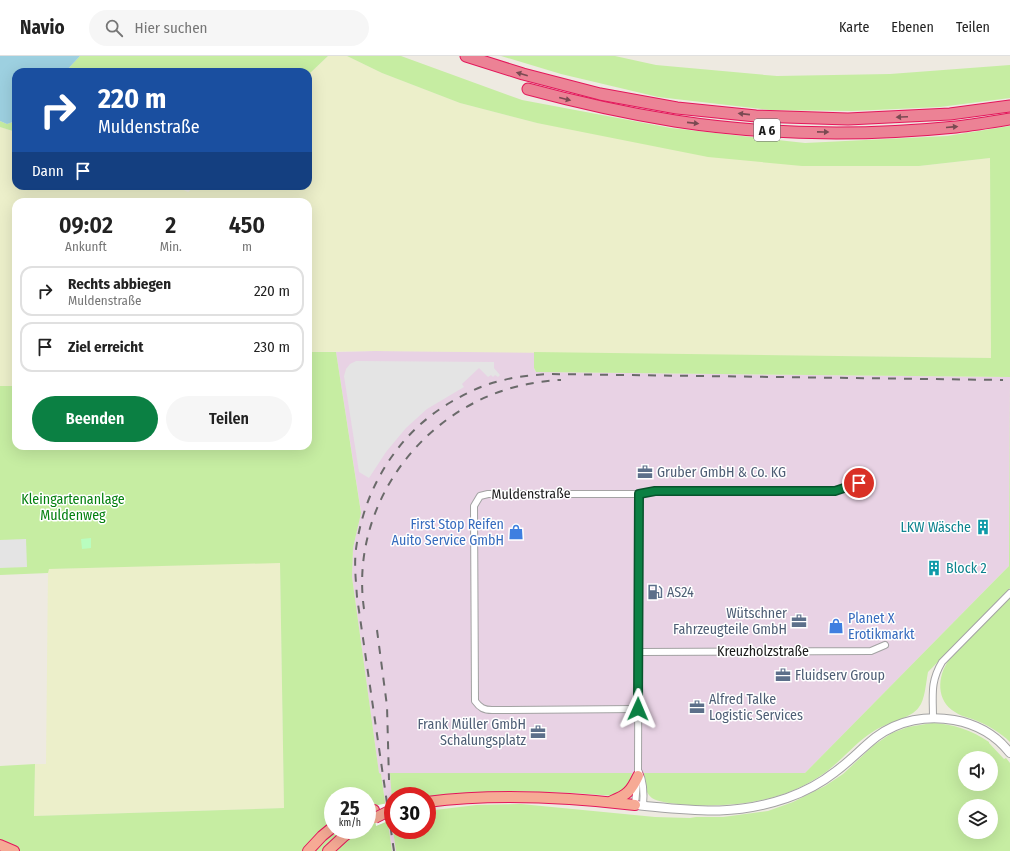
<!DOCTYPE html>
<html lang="de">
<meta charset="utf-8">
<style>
body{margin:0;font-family:"Fira Sans Condensed",sans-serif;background:#f6f6f6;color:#222;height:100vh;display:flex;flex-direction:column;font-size:15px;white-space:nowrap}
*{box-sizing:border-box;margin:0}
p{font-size:13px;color:#767676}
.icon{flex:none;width:22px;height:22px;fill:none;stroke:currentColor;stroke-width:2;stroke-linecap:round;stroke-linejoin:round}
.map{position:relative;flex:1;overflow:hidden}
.drawer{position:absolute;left:12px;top:142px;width:300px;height:252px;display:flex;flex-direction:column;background:#fff;border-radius:12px;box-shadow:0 4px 16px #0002}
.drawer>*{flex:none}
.top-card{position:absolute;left:12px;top:12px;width:300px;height:122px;border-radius:12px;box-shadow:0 4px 16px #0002;background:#1a4fa0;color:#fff;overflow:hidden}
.fabs{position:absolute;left:958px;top:695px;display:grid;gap:8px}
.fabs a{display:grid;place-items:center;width:40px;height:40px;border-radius:50%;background:#fff;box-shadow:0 4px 16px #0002;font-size:20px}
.speed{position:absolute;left:324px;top:731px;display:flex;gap:8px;font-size:20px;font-weight:700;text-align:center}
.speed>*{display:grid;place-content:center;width:52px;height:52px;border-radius:50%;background:#fff;box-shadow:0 4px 16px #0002;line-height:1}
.speed small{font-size:10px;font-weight:400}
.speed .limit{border:6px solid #d22;background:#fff;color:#111}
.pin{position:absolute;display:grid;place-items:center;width:34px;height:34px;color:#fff;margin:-17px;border:2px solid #fff;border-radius:50%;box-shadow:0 1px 4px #0007}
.me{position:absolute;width:44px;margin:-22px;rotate:1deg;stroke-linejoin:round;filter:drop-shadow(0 0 3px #0008)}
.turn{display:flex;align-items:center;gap:14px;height:84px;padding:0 20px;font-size:18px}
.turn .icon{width:52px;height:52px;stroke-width:2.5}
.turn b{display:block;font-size:28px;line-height:34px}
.then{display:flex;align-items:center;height:38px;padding:0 20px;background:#0003;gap:8px;font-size:15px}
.eta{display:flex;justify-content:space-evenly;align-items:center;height:68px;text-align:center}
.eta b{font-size:24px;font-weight:600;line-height:28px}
.primary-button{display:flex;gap:8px;margin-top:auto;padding:8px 20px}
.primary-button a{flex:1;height:46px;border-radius:24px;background:#0b8043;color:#fff;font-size:16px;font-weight:600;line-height:46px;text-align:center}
.primary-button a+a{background:#f6f6f6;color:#222}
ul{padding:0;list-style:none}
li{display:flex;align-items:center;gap:12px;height:50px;margin:0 8px 6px;padding:0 12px;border:2px solid #e0e0e0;border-radius:12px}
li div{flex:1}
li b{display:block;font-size:15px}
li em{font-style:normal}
header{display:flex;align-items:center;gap:24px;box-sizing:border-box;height:56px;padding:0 20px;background:#fff;border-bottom:1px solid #e0e0e0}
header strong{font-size:19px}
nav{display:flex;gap:22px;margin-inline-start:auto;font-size:14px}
.search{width:280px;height:36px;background:#f6f6f6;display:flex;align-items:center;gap:10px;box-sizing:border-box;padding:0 14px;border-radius:22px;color:#767676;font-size:15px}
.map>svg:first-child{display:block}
.industrial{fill:#e8d2e4}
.farmland{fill:#ecefca}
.grass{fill:#c6eda2;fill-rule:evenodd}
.park{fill:#b9fdbf}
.parking{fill:#e4e4e4}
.water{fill:#9dd0e0}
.pier{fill:#fff}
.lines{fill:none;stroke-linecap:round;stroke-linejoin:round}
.minor-casing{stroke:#a3a3a3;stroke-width:8}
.tertiary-casing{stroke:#a3a3a3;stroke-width:10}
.trunk-casing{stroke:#e3175b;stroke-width:12}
.motorway-casing{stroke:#e3175b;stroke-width:13}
.minor{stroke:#fff;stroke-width:6}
.tertiary{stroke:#fff;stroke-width:8}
.trunk{stroke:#f6aa95;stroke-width:10}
.motorway{stroke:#ec8295;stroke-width:11}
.rail{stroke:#6a6a6a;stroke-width:2;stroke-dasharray:8 8;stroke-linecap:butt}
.trunk-bridge-casing{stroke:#e3175b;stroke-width:12;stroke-linecap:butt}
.trunk-bridge{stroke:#f6aa95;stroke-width:10}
.oneway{fill:#7a4a52}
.route-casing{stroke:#07532c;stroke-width:10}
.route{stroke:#0b8043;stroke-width:7}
.labels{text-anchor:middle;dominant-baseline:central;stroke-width:3;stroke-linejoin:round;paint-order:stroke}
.shield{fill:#fff;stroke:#606060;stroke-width:1}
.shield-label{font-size:13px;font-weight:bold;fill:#1c1c1c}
.service-label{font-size:14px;fill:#4e5e75;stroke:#fff;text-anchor:start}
.street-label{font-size:14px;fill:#1c1c1c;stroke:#fff}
.park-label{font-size:14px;fill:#04800f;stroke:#fff}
.shop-label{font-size:14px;fill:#366cbe;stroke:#fff;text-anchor:end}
.culture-label{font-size:14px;fill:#0d838f;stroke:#fff;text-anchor:end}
</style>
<header>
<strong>Navio</strong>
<div class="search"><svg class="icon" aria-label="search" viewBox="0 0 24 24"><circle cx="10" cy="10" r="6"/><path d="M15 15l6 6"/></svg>Hier suchen</div>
<nav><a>Karte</a><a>Ebenen</a><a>Teilen</a></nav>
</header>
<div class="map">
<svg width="1010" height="795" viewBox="0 0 1010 795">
<rect width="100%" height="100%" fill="#eeeae1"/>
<polygon class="industrial" points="375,295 534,296 534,312 536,316 1010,321 1009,510 805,717 391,717 393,774 396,795 392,795 381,718 379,718 352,521 353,492 361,456 336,296"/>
<g class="farmland">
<polygon points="328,0 347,0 382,17 460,47 537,67 919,110 990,102 991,302 375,295 308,296 308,146 16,146 16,330 0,330 0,71 16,76 16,130 175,130 188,136 195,130 308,130 308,19"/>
<polygon points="280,506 284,752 34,760 35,708 46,708 48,513"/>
</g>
<g class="grass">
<polygon points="80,0 328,0 308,19 308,16 65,16"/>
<polygon points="347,0 401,0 522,44 671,72 805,87 947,80 1010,70 1010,321 536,316 534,312 534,296 991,302 990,102 919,110 802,110 708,101 537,67 460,47 382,17"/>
<polygon points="501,0 615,0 656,9 777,20 890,18 1010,9 1010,42 940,51 852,55 770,54 658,41 561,18"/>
<polygon points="0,65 7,68 16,65 16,76 0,71"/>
<path d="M308,296H336L361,457L353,492L352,521L379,717L381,718L392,795H0V710L35,708L34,760L284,752L280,507L49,513L48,517L0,519V330H16V390H308ZM333,740H367V774H333Z"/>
<path d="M1010,328V532L928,616C926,626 925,644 919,651C911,663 887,666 874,675C856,686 843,703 826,716C783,747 729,753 678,748C654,745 644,745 644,717H805L1009,510Z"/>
<path d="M1010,542V686C1000,676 986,668 972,663C967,661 960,660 955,656C936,645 937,620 949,604Z"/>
<path d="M932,667C954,668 971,674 989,686V687L1004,703L1006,702L1010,707V795H396L393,774H427V755L476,749L521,748L655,761L690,762L696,761H723L768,755L793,746L825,730L843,718L874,689L892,677L908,671ZM965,702H991V728H965ZM965,750H991V776H965Z"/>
<polygon points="390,717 632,717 630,731 615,740 574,737 511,735 485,736 427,741 427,740 393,740 393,745 392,745"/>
</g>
<polygon class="park" points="91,482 91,492 82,493 81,483"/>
<g class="parking">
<polygon points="356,305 494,306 494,312 500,319 498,321 495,319 493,321 491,319 488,321 479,312 462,328 464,331 427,353 406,372 386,396 369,422 359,416 344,320 346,313 350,308"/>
<polygon points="26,483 27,511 0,512 0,484"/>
</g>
<polygon class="water" points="0,0 80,0 65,16 16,16 16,65 7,68 0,65"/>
<polygon class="pier" points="393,746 393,763 376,770 373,750"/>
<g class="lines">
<g class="minor-casing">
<g id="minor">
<polyline points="639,596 871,595 885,589"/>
<path d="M639,653L492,654C484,654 480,652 475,645L474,450L480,440L488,438H639L655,435H835L859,427"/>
<path d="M933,662C933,639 930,626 942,606L1010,537"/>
<path d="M639,716C644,726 644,739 643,750"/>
<polyline points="635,749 638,715 639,438"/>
</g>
</g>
<g class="tertiary-casing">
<path id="tertiary" d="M635,749C691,754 732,761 787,742C804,736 821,727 835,716C850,705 862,692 876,681C899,664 927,659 954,664C976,668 996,679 1010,697"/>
</g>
<g class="trunk-casing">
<g id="trunk">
<path d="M612,745C627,739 631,735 638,720"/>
<path d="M427,746C496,737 566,741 635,749"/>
<polyline points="367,756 374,754"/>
<polyline points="0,789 14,795"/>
<polyline points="308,795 322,780 333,771"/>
<polyline points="328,795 343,781 352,774"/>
</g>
</g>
<g class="motorway-casing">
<g id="motorway">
<polyline points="466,0 523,18 600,38 677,52 756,60 848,63 950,58 1010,50"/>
<path d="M528,33C576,46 625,57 675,65C766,79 865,80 956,71C974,69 992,66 1010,63"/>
</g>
</g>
<use href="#minor" class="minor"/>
<use href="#tertiary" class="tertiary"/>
<use href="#trunk" class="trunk"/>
<use href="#motorway" class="motorway"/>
<g class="rail">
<path d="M364,553C349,448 425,348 528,328C539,326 550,324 561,324"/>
<polyline points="377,574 387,650 389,724"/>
<path d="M394,795L357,541C356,525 354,509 356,493C364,432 398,377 451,346C468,336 485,328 504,324C519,320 534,319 549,318L1003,324"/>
</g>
<g class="trunk-bridge-casing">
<polyline id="trunk-bridge" points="375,762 393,753"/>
</g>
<use href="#trunk-bridge" class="trunk-bridge"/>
</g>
<defs><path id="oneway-solid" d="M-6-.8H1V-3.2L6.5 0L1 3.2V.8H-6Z"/></defs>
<g class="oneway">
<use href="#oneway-solid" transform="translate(522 18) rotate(-164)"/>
<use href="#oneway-solid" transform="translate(565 43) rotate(14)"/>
<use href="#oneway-solid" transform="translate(744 58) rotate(-174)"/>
<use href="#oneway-solid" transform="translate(902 61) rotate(177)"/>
<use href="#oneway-solid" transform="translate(693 67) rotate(6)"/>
<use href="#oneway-solid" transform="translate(952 71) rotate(-5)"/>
<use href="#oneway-solid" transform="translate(823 76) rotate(1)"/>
</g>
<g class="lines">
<g class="route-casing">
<polyline id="route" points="638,653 639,438 655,435 835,435 859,427"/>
</g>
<use href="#route" class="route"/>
</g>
<defs>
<g id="office-bare" transform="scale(1.2)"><path d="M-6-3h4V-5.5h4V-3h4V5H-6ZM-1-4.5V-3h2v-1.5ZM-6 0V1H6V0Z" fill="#5c6f8a" stroke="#fff" stroke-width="2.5" paint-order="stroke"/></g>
<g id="building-bare" transform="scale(1.2)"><path d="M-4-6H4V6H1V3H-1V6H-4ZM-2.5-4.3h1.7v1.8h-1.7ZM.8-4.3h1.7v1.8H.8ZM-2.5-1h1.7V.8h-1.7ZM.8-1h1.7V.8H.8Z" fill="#0f9aa8" stroke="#fff" stroke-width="2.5" paint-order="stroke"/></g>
<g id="shop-bare" transform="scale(1.2)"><path d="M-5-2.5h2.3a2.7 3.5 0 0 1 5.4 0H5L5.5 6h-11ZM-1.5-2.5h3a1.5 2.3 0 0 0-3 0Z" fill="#3f7fe0" stroke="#fff" stroke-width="2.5" paint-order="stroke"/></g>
<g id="fuel-bare" transform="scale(1.2)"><path d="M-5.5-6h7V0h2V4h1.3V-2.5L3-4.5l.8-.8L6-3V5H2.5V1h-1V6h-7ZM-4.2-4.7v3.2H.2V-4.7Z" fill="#5c6f8a" stroke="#fff" stroke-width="2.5" paint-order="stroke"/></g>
</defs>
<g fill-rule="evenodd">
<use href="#office-bare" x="645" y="416"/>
<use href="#building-bare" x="983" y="471"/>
<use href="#shop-bare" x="516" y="476"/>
<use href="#building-bare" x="934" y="512"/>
<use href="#fuel-bare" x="655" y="536"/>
<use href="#office-bare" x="799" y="565"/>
<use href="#shop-bare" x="836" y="570"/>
<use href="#office-bare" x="783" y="619"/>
<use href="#office-bare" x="697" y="651"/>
<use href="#office-bare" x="538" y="676"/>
</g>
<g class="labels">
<rect class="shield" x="754" y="63" width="26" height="22" rx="3"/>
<g class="shield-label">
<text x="767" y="74">A 6</text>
</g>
<g class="service-label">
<text x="657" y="416">Gruber GmbH &amp; Co. KG</text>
<text x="667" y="536">AS24</text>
<text x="787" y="557" text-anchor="end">Wütschner<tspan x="787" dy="16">Fahrzeugteile GmbH</tspan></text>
<text x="795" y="619">Fluidserv Group</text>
<text x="709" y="643">Alfred Talke<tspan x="709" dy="16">Logistic Services</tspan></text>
<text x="526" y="668" text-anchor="end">Frank Müller GmbH<tspan x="526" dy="16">Schalungsplatz</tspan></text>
</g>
<g class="street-label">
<text transform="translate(531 438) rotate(-1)">Muldenstraße</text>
<text x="763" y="595">Kreuzholzstraße</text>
</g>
<g class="park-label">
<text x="73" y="443">Kleingartenanlage<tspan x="73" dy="16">Muldenweg</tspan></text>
</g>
<g class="shop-label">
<text x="504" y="468">First Stop Reifen<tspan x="504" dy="16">Auito Service GmbH</tspan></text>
<text x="848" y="562" text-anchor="start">Planet X<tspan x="848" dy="16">Erotikmarkt</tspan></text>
</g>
<g class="culture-label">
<text x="971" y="471">LKW Wäsche</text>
<text x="946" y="512" text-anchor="start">Block 2</text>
</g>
</g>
</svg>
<div class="fabs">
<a><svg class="icon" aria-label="sound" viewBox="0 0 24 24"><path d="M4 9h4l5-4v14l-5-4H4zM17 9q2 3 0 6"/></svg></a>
<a><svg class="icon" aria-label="layers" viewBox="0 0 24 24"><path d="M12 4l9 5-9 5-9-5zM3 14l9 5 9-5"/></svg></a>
</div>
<div class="speed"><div>25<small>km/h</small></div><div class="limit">30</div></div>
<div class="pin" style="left:859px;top:427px;background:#d93025"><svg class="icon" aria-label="arrive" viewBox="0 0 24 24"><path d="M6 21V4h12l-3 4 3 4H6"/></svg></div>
<svg class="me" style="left:638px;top:653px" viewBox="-20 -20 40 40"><path d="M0-17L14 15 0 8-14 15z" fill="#0b8043" stroke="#fff" stroke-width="4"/></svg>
<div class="top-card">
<div class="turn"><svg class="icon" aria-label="right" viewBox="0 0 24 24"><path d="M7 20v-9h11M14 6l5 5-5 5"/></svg><div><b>220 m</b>Muldenstraße</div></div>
<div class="then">Dann<svg class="icon" aria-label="arrive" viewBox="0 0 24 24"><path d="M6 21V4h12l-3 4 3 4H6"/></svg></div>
</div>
<section class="drawer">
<div class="eta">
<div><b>09:02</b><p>Ankunft</p></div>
<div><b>2</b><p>Min.</p></div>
<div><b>450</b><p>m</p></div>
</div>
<ul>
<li><svg class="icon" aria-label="right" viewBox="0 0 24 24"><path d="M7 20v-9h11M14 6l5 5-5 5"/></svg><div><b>Rechts abbiegen</b><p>Muldenstraße</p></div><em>220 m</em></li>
<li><svg class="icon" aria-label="arrive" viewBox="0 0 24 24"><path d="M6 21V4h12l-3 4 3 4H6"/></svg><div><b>Ziel erreicht</b></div><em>230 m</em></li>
</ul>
<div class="primary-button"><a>Beenden</a><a>Teilen</a></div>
</section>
</div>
